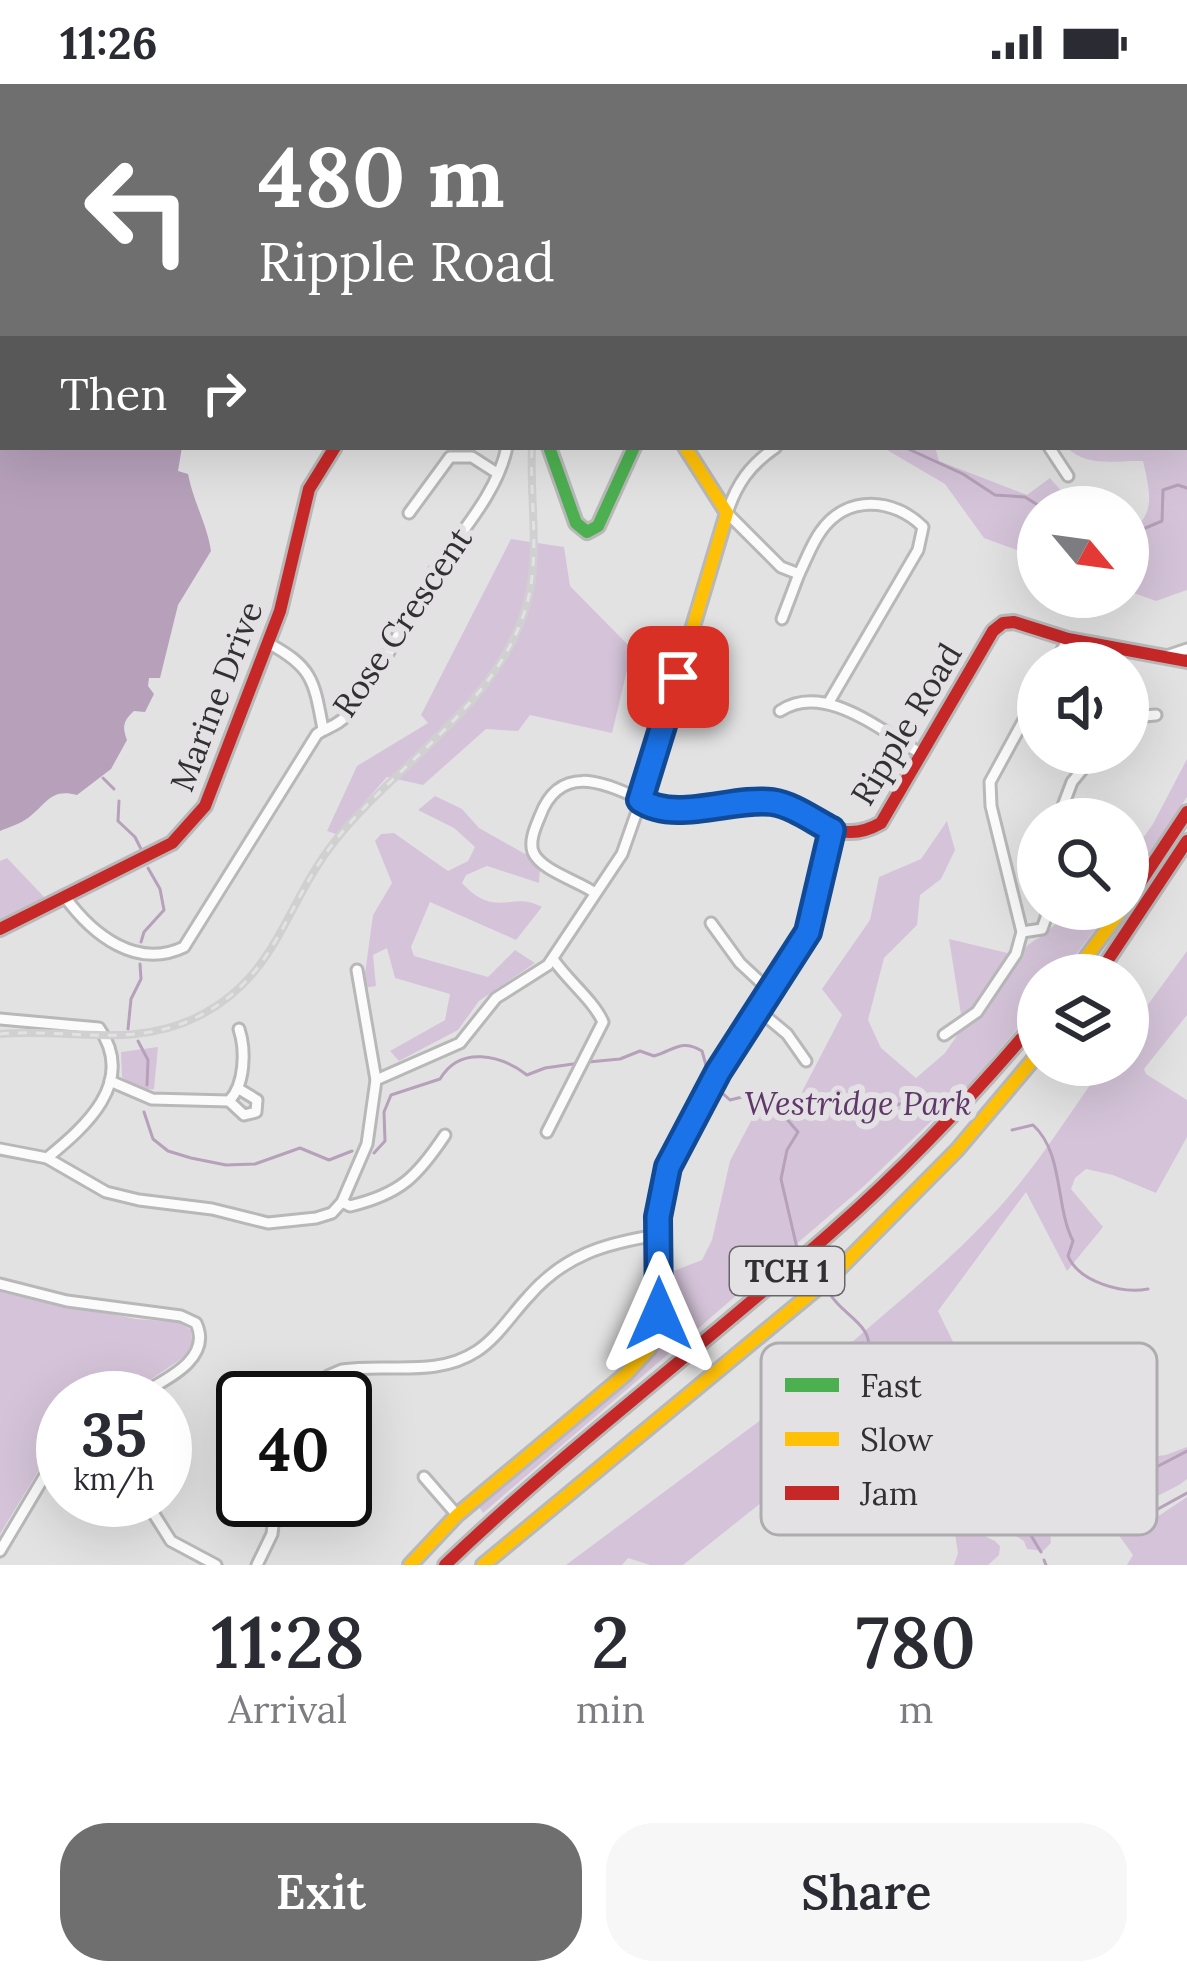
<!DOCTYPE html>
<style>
body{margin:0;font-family:Lora,serif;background:#f7f7f7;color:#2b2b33;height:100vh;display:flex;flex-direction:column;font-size:45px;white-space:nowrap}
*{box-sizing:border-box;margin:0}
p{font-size:39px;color:#7c7c81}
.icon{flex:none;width:66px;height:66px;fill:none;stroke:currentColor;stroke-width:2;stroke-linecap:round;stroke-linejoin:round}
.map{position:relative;height:1481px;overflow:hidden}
.details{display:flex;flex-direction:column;background:#fff;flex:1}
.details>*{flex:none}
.top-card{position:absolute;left:0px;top:0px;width:1188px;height:366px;box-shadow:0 12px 48px #0002;background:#706f70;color:#fff;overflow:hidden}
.needle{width:78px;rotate:119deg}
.fabs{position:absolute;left:1017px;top:402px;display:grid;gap:24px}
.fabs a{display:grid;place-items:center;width:132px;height:132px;border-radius:50%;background:#fff;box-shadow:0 12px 48px #0002;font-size:60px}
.speed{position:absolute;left:36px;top:1287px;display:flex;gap:24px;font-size:60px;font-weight:700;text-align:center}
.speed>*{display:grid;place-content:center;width:156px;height:156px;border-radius:50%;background:#fff;box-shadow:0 12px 48px #0002;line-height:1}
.speed small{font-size:30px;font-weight:400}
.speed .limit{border:6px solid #111;border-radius:18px;background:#fff;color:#111}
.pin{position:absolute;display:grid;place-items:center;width:102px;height:102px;color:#fff;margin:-51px;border-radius:24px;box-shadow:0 6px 18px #0006}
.me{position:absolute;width:132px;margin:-66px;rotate:0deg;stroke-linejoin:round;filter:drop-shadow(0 0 9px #0008)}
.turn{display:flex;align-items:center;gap:42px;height:252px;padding:0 60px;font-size:54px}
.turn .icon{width:156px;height:156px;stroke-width:2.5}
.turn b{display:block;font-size:84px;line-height:102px}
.then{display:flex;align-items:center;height:114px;padding:0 60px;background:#0003;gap:24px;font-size:45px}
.eta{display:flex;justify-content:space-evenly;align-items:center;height:204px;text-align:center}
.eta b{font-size:72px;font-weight:600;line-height:84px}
.cta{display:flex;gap:24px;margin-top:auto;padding:24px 60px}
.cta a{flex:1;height:138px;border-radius:48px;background:#706f70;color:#fff;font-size:48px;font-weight:600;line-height:138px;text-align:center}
.cta a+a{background:#f7f7f7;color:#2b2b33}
.status{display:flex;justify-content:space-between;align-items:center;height:84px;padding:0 60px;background:#fff;direction:ltr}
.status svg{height:33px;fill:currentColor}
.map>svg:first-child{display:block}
.green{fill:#d5c4d9}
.water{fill:#b6a0ba}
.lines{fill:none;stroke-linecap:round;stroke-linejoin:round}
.stream{stroke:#b6a0ba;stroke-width:3}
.street-casing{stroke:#b9b8b9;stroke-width:15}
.fast-casing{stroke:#b9b8b9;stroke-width:18}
.slow-casing{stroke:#b9b8b9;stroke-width:18}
.jam-casing{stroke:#b9b8b9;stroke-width:18}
.street{stroke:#fbfbfb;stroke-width:9}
.fast{stroke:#4caf50;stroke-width:12}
.slow{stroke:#ffc107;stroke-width:12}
.jam{stroke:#c62828;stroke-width:12}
.rail-casing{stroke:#d1d0d1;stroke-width:8}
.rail{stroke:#e3e1e4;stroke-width:3;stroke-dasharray:9;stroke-linecap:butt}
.route-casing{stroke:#114b97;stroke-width:30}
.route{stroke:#1a73e8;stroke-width:21}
.labels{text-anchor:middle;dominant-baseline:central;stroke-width:12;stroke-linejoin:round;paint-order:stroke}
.shield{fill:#e3e1e4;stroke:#676667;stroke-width:3}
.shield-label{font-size:30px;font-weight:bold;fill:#323132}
.street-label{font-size:33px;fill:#323132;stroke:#e3e1e4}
.park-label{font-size:33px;font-style:italic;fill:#603769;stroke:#e3e1e4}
.key{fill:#e3e1e4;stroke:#aeacaf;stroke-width:3}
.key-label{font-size:33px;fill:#323132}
</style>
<div class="status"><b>11:26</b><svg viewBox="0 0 49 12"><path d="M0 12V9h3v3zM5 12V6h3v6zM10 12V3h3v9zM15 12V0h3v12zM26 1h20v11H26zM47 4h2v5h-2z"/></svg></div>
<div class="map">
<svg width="1187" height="1481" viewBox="0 0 1187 1481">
<rect width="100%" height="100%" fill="#e3e2e3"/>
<g class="green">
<path d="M1187,341V506L1156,517L1128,507V447C1158,433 1149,404 1143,377C1118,376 1085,384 1067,363H1185Z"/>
<polygon points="882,363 935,363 939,377 1027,411 1050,394 1075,423 1038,423 1038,474 984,454 945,400"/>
<polygon points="511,455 564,463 570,502 632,565 612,649 530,631 518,647 486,645 423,701 387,693 336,750 327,747 357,682 428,639 421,631"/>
<polygon points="1187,675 1187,713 1128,801 1128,775 1153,740"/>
<path d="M435,712L462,725L479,744L527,771L540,784L539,799L487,782L466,791L462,799C496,836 512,806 542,823L516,856L430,818L411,863L414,872L488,893L515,866L535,879L479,917L458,946L399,977L390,967L445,936L450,910L395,894L387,864L373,871L376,902L363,904L373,831L392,799L375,757L381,750L394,749L448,787L468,777L475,763L454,744L418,726Z"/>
<path d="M947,737L955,766L941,795L920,811L917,841L884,874L868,936L881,964L916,994L945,969L963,943L949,855L1020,872C1027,857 1038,857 1049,846C1072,824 1079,825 1111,825L1060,891H1038V920L973,997L864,1102L483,1429L478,1421L652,1263L663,1191L702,1176L712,1156L730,1077L761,1018L793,1025L842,931L822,905L870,836L879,793L921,775Z"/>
<polygon points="7,774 45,814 0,837 0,777"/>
<path d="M1187,867V931L1144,985L1146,990L1187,1016V1053L1156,1109L1113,1091L1086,1085L1075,1094L1071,1105L1103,1143L1067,1187L1026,1108L938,1227L978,1309L1018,1320L1076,1390L1105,1378L1166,1371L1187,1363V1395L1179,1401L1087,1448L1057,1426L1049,1429L1051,1459L1043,1467L1027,1465L1024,1457L979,1430L985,1415L979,1394C960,1383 943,1387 928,1402L923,1399L940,1388L964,1380L989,1397L991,1385L977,1371L979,1349L924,1320L814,1315L799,1325L794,1310L818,1288L828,1304L835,1305L837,1290L828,1279C884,1229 943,1184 993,1130C1035,1086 1069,1030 1104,981H1128V948Z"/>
<polygon points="158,963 154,1005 140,1006 122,993 121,968"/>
<polygon points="0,1207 136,1235 178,1238 191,1246 193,1267 123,1314 63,1314 63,1353 54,1361 0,1450"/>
<polygon points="778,1323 787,1334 776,1343 798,1398 771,1411 683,1481 650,1481 628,1474 622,1481 566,1481"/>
<polygon points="1187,1413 1187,1481 1127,1481 1133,1471 1118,1450 1151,1437"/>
<polygon points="960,1440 995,1457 1000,1462 999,1471 988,1481 954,1481 958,1469 954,1444"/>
</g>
<path class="water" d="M0,0L141,3H3V363H182L178,387L188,390C193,417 207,440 211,467L178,521L160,594H149L148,602L154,610L145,628L134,627C123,637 122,643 127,656L111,685L77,711C50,704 47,720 28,734C20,740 9,743 0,747Z"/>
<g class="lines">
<g class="stream">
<polyline points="644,3 645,0"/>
<polyline points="904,363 963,390 995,411 1025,413 1041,423"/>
<polyline points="1128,460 1136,462 1144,453 1143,445 1162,437 1163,406 1178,401 1187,404"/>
<polyline points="103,694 114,705"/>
<polyline points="119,717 118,737 135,753 141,765"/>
<polyline points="141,858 144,848 164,826 160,805 148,784"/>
<polyline points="128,945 131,915 141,895 140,880"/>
<polyline points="138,957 148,976 147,1001"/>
<path d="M588,978L620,975L640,967L654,972C673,967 681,954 702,967L708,988"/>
<polyline points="720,1007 730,1016 754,1010 764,1022 778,1025 798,1048 787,1066 781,1095 797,1164"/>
<path d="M832,1026C873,1035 894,1015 930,1017"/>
<polyline points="144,1028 153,1055 168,1067 191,1074 226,1081 255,1080 300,1064 329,1076 352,1067"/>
<polyline points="787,1034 807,1026 823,1027"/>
<path d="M1012,1046L1033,1041C1064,1069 1055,1122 1073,1157L1068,1172C1079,1198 1122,1210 1148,1205"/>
<path d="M374,1069L385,1057L384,1028L391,1011L440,995C460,961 501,971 527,991L545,984L573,980"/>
<polyline points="809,1181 818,1195"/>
<path d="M830,1210C843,1232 875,1241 868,1270L882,1285L888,1301L935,1317L960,1333L975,1336L1011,1329L1015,1341L1004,1368L1002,1387L1009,1393L1021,1435L1041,1468"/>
<polyline points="1143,1390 1187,1367"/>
<polyline points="1110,1416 1120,1432"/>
<polyline points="1125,1443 1187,1409"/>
<polyline points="1044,1476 1046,1481"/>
</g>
<g class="street-casing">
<g id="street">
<polyline points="209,0 223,3"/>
<polyline points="559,3 559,0"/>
<polyline points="764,3 767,0"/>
<polyline points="1185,146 1187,145"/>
<path d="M776,363C750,381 737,399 727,429L781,483L799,490C806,476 812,459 821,447C847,410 894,414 923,443L918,466L829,618"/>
<polyline points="1049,363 1068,392"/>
<polyline points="409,429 450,373 472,373 497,389"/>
<polyline points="782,535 799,490"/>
<path d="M268,559C313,583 314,597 323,645"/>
<polyline points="1166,572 1187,565"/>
<polyline points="1055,579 1068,555"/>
<path d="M780,627C825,597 882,648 922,670"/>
<polyline points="1128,642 1144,632 1156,631"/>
<polyline points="1058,735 1072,698 1096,669"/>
<path d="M65,813C92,850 136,886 184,863L317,650C328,643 339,641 348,630C383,590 402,537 431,492C457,452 497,411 507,363"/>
<polyline points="711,839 740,879 769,906"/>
<polyline points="1022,848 1042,845 1049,825"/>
<polyline points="357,886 376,996"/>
<polyline points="757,925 787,950 806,977"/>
<path d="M0,935L99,944C137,998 85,1043 47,1074"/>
<polyline points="944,951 977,928 1016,870 1022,848 991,722 990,698 1038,610"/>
<path d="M110,997L152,1015L229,1017C245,1001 246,966 239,945"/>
<polyline points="229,1017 244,1031 256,1028 257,1016 239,1005"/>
<path d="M547,1048L603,938C593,916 568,897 553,875"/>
<path d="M0,1065L47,1074L106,1108L139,1116L212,1125L268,1139L316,1134L332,1129L342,1118L367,1060L376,996L460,959L496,914L548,881L622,770L641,716C601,696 559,681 540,732C536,742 529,756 533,768C541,787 579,797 595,809"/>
<path d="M342,1118L350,1122C400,1110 417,1093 445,1051"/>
<path d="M0,1200L67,1217L181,1232L196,1239C214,1277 160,1298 134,1314"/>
<path d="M310,1314L328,1292L342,1286C387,1279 436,1294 477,1267C497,1254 512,1230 528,1213C564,1171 606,1159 658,1151"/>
<polyline points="424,1393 457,1431"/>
<polyline points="145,1416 171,1457 216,1481"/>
<polyline points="0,1467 63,1361"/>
<polyline points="257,1481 272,1450 276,1416"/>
</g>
</g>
<g class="fast-casing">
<polyline id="fast" points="549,363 576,439 587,448 598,442 634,363"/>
</g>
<g class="slow-casing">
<g id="slow">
<polyline points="404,3 406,0"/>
<polyline points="685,363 727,429 641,716 651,723 741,718"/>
<polyline points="1073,891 1122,825"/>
<polyline points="410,1481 457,1431 626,1290 649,1265 658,1241 658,1133 668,1083 735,962"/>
<polyline points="483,1481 832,1192 957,1066 1038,970"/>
</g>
</g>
<g class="jam-casing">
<g id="jam">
<path d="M741,718C750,718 761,716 770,718C813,725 834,766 881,739L993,547L1003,539L1014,538L1068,555L1187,577"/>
<polyline points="1128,817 1187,728"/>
<polyline points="0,845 172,759 205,722 280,527 309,405 335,363"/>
<polyline points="1098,891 1187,757"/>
<polyline points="735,962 808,848 832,746"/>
<path d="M445,1481C569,1362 706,1260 834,1146C908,1081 975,1010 1038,935"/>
</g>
</g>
<use href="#street" class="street"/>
<use href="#fast" class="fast"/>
<use href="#slow" class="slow"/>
<use href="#jam" class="jam"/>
<g class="rail-casing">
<g id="rail">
<polyline points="719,3 721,0"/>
<path d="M0,950C68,944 133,965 197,933C278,893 284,821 335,757C393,683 489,626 522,535C543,481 529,419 532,363"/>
</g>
</g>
<use href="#rail" class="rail"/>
</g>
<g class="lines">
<g class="route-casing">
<path id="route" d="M659,1230L658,1133L668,1083L718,988L808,848L832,746C814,737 793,721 772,718C732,713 676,740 640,716L678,593"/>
</g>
<use href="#route" class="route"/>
</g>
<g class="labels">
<rect class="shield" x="730" y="1163" width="114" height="48" rx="9"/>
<g class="shield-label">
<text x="787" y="1187">TCH 1</text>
</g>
<g class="street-label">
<text transform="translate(402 538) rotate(-56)">Rose Crescent</text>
<text transform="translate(216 612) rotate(-69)">Marine Drive</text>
<text transform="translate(906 640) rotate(-59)">Ripple Road</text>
</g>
<g class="park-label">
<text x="858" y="1019">Westridge Park</text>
</g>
</g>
<rect x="761" y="1259" width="396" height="192" rx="18" class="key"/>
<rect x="785" y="1294" width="54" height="14" fill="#4caf50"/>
<rect x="785" y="1348" width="54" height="14" fill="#ffc107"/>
<rect x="785" y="1402" width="54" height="14" fill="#c62828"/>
<g class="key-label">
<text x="860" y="1313">Fast</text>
<text x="860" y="1367">Slow</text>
<text x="860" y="1421">Jam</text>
</g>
</svg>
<div class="fabs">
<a><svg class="needle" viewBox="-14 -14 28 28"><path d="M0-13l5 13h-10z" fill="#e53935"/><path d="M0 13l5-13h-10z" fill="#7c7c81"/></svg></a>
<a><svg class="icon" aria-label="sound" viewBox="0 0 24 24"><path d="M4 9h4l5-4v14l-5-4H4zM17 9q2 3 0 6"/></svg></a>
<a><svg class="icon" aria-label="search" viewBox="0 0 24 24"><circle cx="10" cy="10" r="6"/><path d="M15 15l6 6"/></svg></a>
<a><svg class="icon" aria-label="layers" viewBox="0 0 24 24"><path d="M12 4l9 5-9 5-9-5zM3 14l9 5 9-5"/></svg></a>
</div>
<div class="speed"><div>35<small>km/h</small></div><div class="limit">40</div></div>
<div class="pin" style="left:678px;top:593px;background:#d93025"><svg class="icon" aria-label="arrive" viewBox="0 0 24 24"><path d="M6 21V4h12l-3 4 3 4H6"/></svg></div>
<svg class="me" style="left:659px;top:1230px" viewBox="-20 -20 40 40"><path d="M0-17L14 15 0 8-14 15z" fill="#1a73e8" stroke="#fff" stroke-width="4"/></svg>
<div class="top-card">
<div class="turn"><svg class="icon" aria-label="left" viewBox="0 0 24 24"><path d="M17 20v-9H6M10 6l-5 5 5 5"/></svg><div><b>480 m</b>Ripple Road</div></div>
<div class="then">Then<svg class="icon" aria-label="right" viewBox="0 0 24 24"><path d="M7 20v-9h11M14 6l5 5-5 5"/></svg></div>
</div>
</div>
<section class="details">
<div class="eta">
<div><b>11:28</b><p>Arrival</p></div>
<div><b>2</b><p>min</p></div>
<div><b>780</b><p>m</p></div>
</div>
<div class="cta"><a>Exit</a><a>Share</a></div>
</section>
